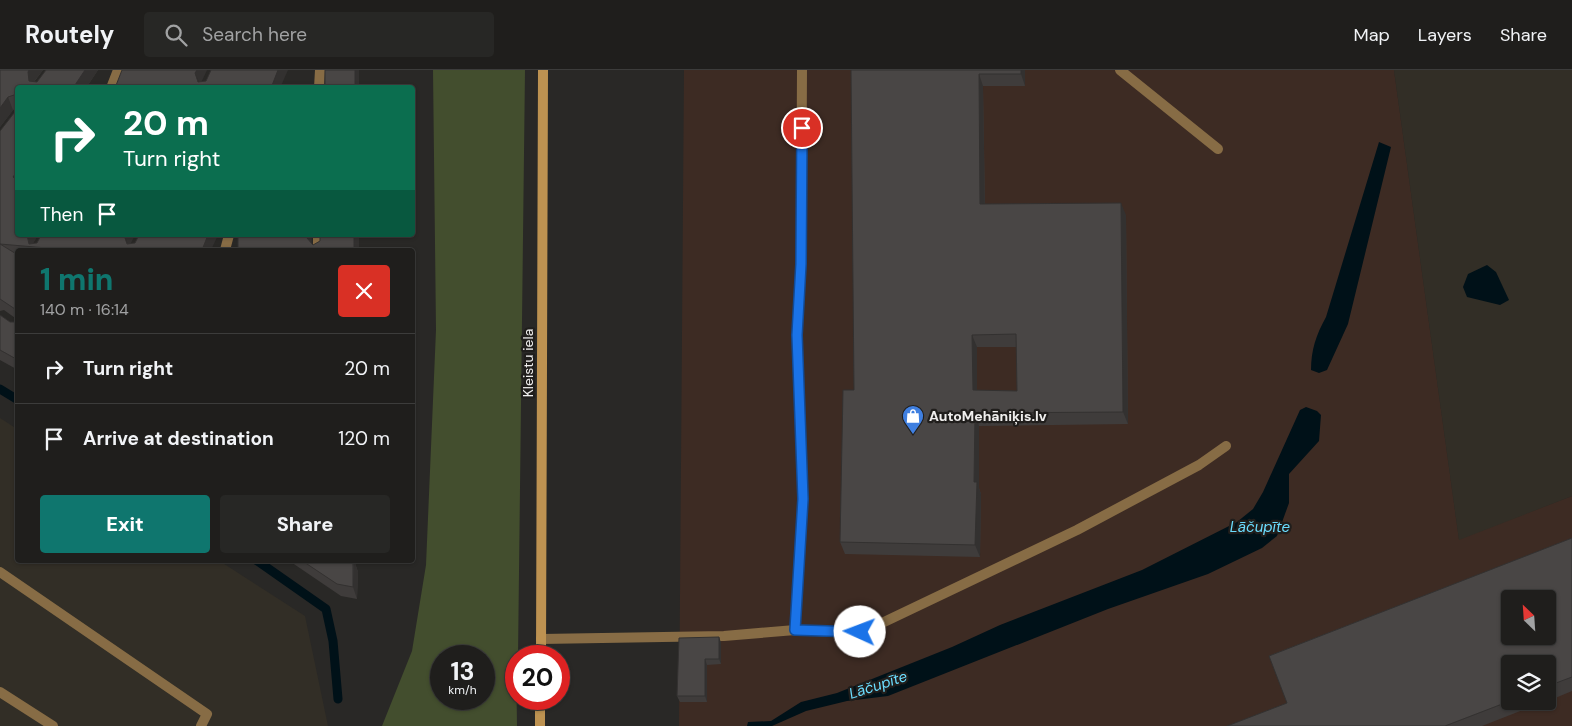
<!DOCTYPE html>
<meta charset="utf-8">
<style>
body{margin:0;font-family:"DM Sans",sans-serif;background:#272725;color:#f1f3f6;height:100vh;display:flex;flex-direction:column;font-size:19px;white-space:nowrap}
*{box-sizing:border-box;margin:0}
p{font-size:16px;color:#a1a2a3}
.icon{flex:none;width:28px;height:28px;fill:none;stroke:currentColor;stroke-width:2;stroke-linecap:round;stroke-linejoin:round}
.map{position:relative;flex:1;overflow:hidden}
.side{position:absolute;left:15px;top:178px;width:400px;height:315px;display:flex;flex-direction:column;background:#1f1e1c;border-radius:5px;box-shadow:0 1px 4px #0004,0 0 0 1px #3c3c3b}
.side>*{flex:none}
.guide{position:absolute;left:15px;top:15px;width:400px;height:152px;border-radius:5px;box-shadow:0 1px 4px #0004,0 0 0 1px #3c3c3b;background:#0b6e4f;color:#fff;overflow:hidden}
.needle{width:32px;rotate:335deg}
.fabs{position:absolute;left:1501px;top:520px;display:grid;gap:10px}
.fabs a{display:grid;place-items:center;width:55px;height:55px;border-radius:5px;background:#1f1e1c;box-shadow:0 1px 4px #0004,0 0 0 1px #3c3c3b;font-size:25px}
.speed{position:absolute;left:430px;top:575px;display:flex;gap:10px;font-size:25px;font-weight:700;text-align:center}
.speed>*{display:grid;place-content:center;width:65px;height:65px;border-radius:50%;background:#1f1e1c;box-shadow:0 1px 4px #0004,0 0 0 1px #3c3c3b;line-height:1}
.speed small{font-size:12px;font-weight:400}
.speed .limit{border:8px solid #d22;background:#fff;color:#111}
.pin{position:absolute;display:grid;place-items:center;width:42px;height:42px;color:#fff;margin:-21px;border:2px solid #fff;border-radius:50%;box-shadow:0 1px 5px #0007}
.me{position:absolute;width:55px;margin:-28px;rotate:272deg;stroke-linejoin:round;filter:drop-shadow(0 0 4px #0008)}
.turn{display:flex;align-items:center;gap:18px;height:105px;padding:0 25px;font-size:22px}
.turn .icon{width:65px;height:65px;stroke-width:2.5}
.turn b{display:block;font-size:35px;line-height:42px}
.then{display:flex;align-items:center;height:48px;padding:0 25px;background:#0003;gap:10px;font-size:19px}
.round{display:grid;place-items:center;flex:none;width:52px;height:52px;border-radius:5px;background:#272725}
.headline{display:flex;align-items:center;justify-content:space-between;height:85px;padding:0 25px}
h1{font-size:30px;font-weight:800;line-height:38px;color:#0f766e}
.action{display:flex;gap:10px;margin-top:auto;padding:10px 25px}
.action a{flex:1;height:58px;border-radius:5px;background:#0f766e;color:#fff;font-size:20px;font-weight:800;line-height:58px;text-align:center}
.action a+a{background:#272725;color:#f1f3f6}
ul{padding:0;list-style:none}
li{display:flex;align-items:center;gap:15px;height:70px;padding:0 25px;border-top:1px solid #3c3c3b}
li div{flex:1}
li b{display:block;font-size:19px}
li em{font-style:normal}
header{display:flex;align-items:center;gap:30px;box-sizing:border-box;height:70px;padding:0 25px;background:#1f1e1c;border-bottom:1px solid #3c3c3b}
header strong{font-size:24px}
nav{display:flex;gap:28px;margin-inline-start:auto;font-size:18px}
.search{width:350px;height:45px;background:#272725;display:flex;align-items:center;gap:12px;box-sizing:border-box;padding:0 18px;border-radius:5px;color:#a1a2a3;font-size:19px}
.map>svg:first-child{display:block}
.commercial{fill:#3d2b23;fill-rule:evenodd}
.built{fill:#322e26}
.green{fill:#434e2e;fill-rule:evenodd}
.water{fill:#001118}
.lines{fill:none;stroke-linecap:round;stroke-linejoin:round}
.stream{stroke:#001118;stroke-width:9}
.service{stroke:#876c45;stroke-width:10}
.secondary{stroke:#bd9251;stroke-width:10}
.wall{fill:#3f3c3b;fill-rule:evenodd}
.shaded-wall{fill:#333130}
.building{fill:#494645;stroke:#333130;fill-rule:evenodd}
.route-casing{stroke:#114b97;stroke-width:12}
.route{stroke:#1a73e8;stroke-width:9}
.labels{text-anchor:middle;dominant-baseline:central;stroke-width:4.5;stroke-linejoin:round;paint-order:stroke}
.street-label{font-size:14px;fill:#f0efee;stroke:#201e1c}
.poi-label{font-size:14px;font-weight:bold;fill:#f0efee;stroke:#201e1c;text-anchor:start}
.water-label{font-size:15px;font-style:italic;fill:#6bddff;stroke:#201e1c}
</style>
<header>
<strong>Routely</strong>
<div class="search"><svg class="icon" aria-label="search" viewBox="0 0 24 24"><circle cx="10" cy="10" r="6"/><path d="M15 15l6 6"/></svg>Search here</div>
<nav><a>Map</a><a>Layers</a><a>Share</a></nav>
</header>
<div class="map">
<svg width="1572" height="656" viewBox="0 0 1572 656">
<rect width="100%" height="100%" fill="#292826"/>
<path class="commercial" d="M684,0H1394L1459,469L1572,426V656H679ZM1510,529H1548V566H1510ZM1510,594H1548V631H1510Z"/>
<g class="built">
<polygon points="1394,0 1572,0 1572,426 1459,470"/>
<polygon points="0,348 17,359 18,490 218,490 305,546 328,656 0,656"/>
</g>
<path class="green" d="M433,0H525L518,586H516L517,656H382L412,581L426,495L436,260ZM441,586H484V629H441Z"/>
<g class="water">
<path d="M1379,72L1391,77L1348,254L1327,300L1319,303L1311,300C1311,280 1316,265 1326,247Z"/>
<polygon points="1487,195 1496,202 1509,230 1500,235 1467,227 1463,217 1468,204"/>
<polygon points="1306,337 1317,341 1321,345 1319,371 1289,404 1289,433 1277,466 1262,478 1208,504 1108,539 888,626 847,631 806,641 772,656 747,656 748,652 771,651 801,632 837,623 952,577 1000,555 1142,500 1237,452 1253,439 1263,422 1300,340"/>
</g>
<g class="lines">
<g class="stream">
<polyline points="0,319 18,330"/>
<polyline points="256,490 326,539 333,571 338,629"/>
</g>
<g class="service">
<polyline points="1120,0 1218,79"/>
<polyline points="111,18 118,0"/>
<polyline points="319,18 320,0"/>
<polyline points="225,180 229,165"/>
<polyline points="318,180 318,165"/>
<polyline points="0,502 207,644 201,656"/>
<polyline points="795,560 803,429 797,265 801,194 802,0"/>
<polyline points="541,569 724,566 795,560 861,563 1077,460 1199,395 1226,376"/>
<polyline points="0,622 53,656"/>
</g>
<g class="secondary">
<polyline points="541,586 543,0"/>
<polyline points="540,656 540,629"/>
</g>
</g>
<g class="wall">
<polygon points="0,0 43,0 34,12 37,12 46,0 98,0 86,18 18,18 18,38 13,40 0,57"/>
<path d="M851,0H1025V16H983L985,134L1126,145L1128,354L979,356V418L981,424L980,487L845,484L840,472L854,320ZM977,277H1017V321L977,320Z"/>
<polygon points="0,61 18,165 38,165 33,173 131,173 211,180 18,180 18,250 4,240 0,241"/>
<polygon points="0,245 10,252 17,252 18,251 18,300 0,290"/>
<polygon points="1572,468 1572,621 1548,631 1548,594 1510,594 1510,631 1546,631 1482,656 1227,656 1287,633 1269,586"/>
<polygon points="288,490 354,490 358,502 357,529 341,526"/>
<polygon points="719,567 721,573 721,594 707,595 707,632 680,632 677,626"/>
</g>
<g class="shaded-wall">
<polygon points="29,0 43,0 32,14 29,11 28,2"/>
<polygon points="85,0 98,0 86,18 73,18"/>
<polygon points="197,0 207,0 200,15 195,3"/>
<polygon points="278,0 288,0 280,18 271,18"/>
<rect x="355" y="0" width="4" height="18"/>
<polygon points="1021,0 1025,0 1025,16 1021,4"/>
<polygon points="979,4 983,16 985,146 980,134"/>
<polygon points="8,27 13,40 0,57 0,38"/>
<polygon points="18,100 18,119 13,107"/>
<polygon points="1121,133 1126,145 1128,354 1123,342"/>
<polygon points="27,165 38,165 31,177 30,176"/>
<polygon points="124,165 135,165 129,177"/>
<polygon points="208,165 218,165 211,180 202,180"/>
<polygon points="307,165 312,165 311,180 307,168"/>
<rect x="354" y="165" width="5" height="15"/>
<polygon points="972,265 977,277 977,333 973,320"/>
<polygon points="975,343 979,356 979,418 981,424 980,487 975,475 974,412"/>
<polygon points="354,490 358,502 357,529 353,517"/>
<polygon points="719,567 721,573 721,594 719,589"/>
<polygon points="705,589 707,595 707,632 705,626"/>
</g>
<g class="building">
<polygon points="0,0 29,0 28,2 29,11 37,12 46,0 85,0 73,18 18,18 18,26 14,25 8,27 0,38"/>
<polygon points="122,0 197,0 195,3 198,12 206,11 211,0 278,0 271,18 115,18"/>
<rect x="325" y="0" width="30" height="18"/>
<path d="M851,0H1021V4H979L980,134L1121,133L1123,342L975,343L974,412H977L975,475L840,472L843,320H854ZM1016,264L1017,321L973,320L972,265Z"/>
<polygon points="18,38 18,100 13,107 18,110 18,165 27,165 29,174 37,173 41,165 124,165 127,174 135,173 139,165 208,165 202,180 70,180 0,174 0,61"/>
<polygon points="238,165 307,165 307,168 313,175 320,171 320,165 354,165 354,180 238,180"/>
<polygon points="0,174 18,185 18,241 0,229"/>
<polygon points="0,245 10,252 17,252 18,251 18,290 0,280"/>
<path d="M1572,468V607L1548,616V594H1510V631L1445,656H1227L1287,633L1269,586ZM1510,529H1548V566H1510Z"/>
<polygon points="301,490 353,490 353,517 337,514"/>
<polygon points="719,567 719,589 705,589 705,626 677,626 679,568"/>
</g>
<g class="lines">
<g class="route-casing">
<polyline id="route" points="802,58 801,194 797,265 803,429 795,560 860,562"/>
</g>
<use href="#route" class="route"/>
</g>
<defs>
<g id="shop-pin" transform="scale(1.125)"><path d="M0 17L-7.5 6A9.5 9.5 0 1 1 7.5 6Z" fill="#3f7fe0" stroke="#201e1c"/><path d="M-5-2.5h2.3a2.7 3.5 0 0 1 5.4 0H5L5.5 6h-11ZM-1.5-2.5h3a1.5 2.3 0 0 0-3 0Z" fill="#fff"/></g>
</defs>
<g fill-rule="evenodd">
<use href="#shop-pin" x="913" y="346"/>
</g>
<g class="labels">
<g class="street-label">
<text transform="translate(528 293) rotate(-90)">Kleistu iela</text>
</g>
<g class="poi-label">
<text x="929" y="346">AutoMehāniķis.lv</text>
</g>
<g class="water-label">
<text x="1260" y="457">Lāčupīte</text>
<text transform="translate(878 615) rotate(-18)">Lāčupīte</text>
</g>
</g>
</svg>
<div class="fabs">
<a><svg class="needle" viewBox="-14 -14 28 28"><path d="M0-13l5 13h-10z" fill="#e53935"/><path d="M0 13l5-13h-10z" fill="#a1a2a3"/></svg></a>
<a><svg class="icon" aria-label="layers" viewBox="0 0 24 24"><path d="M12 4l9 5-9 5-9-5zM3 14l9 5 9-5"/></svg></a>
</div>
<div class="speed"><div>13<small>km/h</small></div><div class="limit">20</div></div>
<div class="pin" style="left:802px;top:58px;background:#d93025"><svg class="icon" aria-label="arrive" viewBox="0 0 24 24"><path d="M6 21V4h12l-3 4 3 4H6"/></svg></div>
<svg class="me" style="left:860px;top:562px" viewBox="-20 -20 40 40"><circle r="19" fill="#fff"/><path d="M0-13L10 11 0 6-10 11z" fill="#1a73e8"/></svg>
<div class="guide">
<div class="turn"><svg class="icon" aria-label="right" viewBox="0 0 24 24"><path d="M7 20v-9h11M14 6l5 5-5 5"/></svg><div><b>20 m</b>Turn right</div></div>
<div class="then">Then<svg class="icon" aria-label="arrive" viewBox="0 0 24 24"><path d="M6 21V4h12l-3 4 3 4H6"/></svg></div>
</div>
<section class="side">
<div class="headline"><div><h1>1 min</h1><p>140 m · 16:14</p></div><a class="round" style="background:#d93025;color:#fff"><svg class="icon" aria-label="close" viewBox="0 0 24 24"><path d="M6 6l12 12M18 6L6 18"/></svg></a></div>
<ul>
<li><svg class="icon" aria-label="right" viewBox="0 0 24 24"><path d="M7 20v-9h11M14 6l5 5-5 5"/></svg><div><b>Turn right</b></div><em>20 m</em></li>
<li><svg class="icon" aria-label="arrive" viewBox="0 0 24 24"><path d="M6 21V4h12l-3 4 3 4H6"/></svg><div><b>Arrive at destination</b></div><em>120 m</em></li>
</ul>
<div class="action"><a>Exit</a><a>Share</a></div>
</section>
</div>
